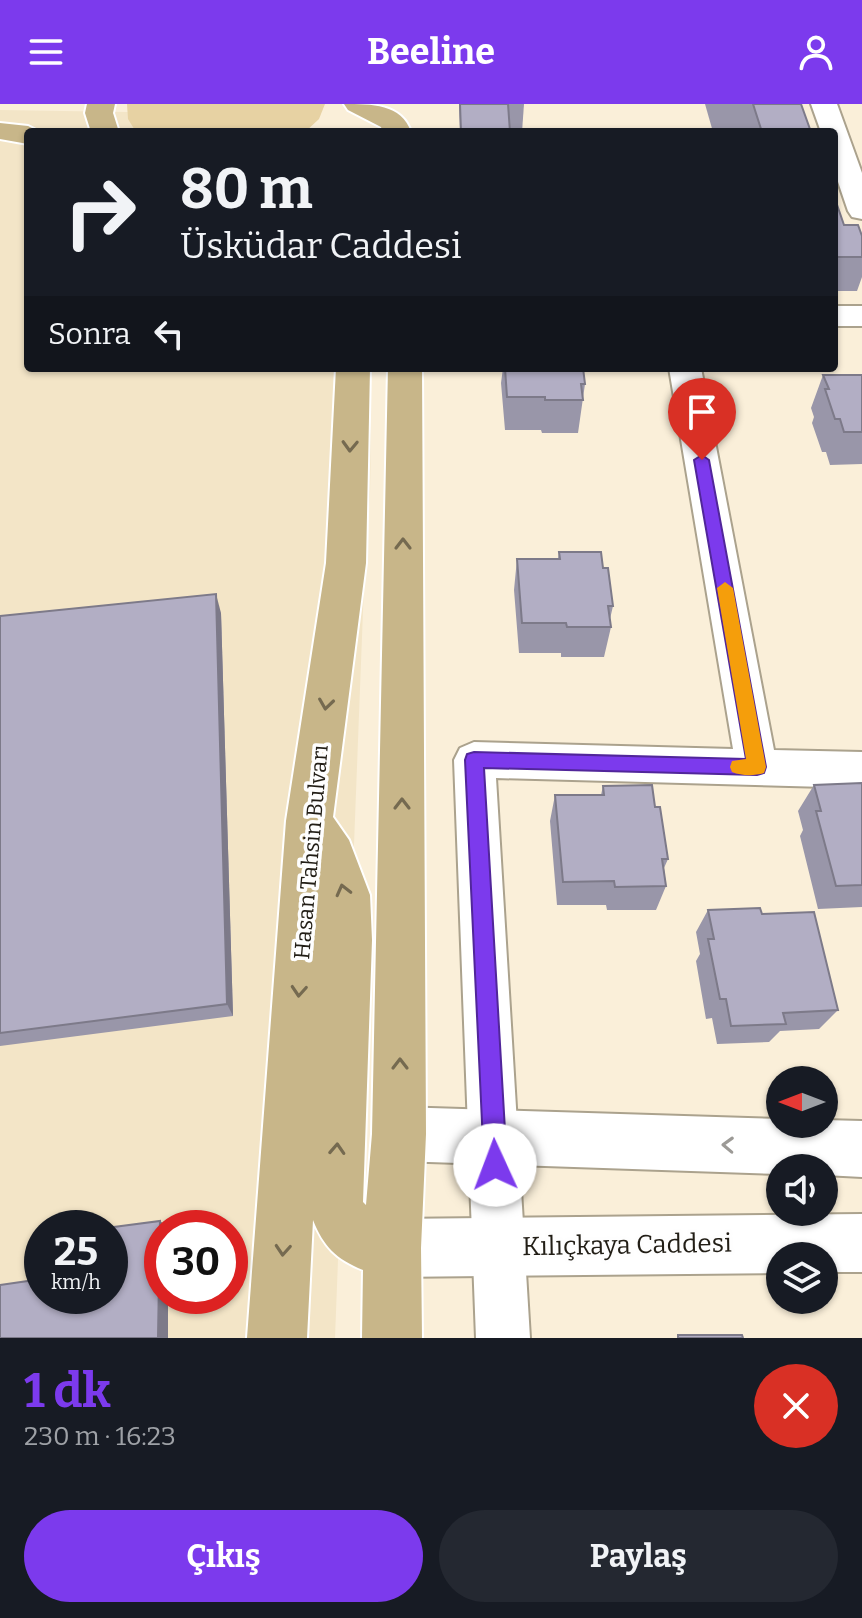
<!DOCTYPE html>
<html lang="tr">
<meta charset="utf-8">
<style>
body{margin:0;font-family:Bitter,serif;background:#242831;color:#f1f3f6;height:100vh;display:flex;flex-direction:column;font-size:30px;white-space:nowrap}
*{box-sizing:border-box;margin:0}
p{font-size:26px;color:#9ea1a6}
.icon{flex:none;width:44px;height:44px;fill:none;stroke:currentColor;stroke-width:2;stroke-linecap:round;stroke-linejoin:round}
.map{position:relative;height:1234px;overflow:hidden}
.drawer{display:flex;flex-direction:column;background:#171b24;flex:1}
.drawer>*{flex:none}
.top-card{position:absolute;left:24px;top:24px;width:814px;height:244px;border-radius:8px;box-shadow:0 2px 6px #0004;background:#171b24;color:#f1f3f6;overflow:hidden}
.needle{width:52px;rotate:270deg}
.tools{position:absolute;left:766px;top:962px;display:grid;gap:16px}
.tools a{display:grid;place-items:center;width:72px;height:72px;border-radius:50%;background:#171b24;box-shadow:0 2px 6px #0004;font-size:40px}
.speed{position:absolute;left:24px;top:1106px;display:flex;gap:16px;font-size:40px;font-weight:700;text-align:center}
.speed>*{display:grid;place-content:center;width:104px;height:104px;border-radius:50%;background:#171b24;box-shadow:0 2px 6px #0004;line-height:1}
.speed small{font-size:20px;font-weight:400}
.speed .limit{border:12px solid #d22;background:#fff;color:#111}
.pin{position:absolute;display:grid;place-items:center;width:68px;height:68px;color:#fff;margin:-82px -34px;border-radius:50% 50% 50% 0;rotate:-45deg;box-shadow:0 0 8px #0007}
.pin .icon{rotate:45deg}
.me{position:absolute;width:88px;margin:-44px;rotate:358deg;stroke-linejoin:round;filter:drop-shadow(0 0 6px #0008)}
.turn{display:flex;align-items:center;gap:28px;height:168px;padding:0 24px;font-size:36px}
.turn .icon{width:104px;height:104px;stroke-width:2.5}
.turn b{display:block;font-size:56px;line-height:68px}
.then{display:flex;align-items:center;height:76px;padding:0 24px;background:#0003;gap:16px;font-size:30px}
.round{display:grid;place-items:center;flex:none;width:84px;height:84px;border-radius:42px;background:#242831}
.head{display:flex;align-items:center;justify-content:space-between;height:136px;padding:0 24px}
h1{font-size:48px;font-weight:700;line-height:60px;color:#7c3aed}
.button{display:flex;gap:16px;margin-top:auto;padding:16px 24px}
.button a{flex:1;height:92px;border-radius:48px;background:#7c3aed;color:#fff;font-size:32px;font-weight:700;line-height:92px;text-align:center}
.button a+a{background:#242831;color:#f1f3f6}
header{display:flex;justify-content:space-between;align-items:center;height:104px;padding:0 24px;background:#7c3aed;color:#fff;font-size:36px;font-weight:700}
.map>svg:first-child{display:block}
.built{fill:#f3e5c7;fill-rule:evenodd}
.green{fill:#e7d2a3}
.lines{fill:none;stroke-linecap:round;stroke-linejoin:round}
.street-casing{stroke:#aba28d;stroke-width:4}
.secondary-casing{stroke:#aba28d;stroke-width:4}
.primary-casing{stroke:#fff;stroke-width:4}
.street{fill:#fff;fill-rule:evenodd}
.secondary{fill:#fff;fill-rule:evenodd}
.primary{fill:#c8b689;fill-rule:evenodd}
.wall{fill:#9996a9}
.shaded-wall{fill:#7d7a89}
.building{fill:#b2aec4;stroke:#7d7a89;stroke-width:2}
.oneway{stroke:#756a50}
.oneway2{stroke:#9c9a96}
.route{fill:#7c3aed;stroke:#51269a;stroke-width:2}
.slow{fill:#f59e0b}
.labels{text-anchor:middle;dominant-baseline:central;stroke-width:7;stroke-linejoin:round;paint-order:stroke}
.street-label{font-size:22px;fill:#221e16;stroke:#fefefe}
.near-street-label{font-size:26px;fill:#221e16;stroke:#fefefe}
</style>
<header><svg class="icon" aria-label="menu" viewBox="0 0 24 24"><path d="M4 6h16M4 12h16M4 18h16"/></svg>Beeline<svg class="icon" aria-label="person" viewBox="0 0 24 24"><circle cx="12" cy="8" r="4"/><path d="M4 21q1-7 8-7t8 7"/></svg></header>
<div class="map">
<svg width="862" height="1234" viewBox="0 0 862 1234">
<rect width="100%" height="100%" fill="#faefd9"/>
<path class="built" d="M0,6L127,8L272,28H28V264H366L371,330L370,390L365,455L335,1234H0ZM42,1124H110V1192H42ZM162,1124H230V1192H162Z"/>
<polygon class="green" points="127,0 325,0 319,15 305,28 136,28 128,15"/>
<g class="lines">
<g class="street-casing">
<g id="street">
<polygon points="811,0 837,0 862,69 862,115 852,113 848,107 834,66 834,28 821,28"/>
<rect x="834" y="202" width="28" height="20"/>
<polygon points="669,264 701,264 774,646 862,648 862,684 496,674 530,1234 476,1234 454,656 460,644 474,638 733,645"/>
</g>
</g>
<g class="secondary-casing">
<g id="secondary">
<polygon points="399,1003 780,1015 780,1020 824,1020 824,1016 862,1017 862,1073 824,1071 824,1064 780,1064 780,1070 399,1057 380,1049 372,1030 380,1011"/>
<polygon points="862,1110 862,1168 824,1168 824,1152 780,1152 780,1169 392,1173 371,1165 363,1144 371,1123 392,1115"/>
</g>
</g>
<g class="primary-casing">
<g id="primary">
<polygon points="87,0 115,0 113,9 119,28 91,28 85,9"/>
<path d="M344,0C371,0 402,0 411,28H383L381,23L348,6Z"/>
<polygon points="0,19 28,22 40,28 28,28 28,40 0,35"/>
<path d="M336,264H370L366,459L333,713L349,736L370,791L372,836L363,1098L366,1101L372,1030L388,264H422L426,1030L421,1144L422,1234H362L363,1166C336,1155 324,1143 313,1116L307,1234H247L286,717L326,459Z"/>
</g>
</g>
<use href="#street" class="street"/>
<use href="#secondary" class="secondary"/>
<use href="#primary" class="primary"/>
</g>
<g class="wall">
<polygon points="459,0 524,0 522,28 460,28"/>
<polygon points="705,0 801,0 811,28 713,28"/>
<polygon points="834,92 844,121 862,132 862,173 857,187 834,187"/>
<polygon points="503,264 583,264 585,280 578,329 542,329 541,326 505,326 501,279"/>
<polygon points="823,271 862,271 862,360 830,361 826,348 822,348 812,319 814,313 811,304"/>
<polygon points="559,448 613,502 610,515 611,523 604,553 561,553 561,549 519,549 514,486 517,455 558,455"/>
<polygon points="221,509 233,912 0,942 0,512"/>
<polygon points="862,679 862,803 818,805 800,732 803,726 798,707 814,681"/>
<polygon points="603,682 655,703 668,755 664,764 666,782 656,806 607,806 606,801 557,801 550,717 555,691 601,691"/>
<polygon points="708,806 762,810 838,906 819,925 780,927 769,938 717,940 712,914 706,915 696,857 700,850 696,828"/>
</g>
<g class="shaded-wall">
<polygon points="216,490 221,509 233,912 227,900"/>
<polygon points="160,1117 168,1123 162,1124 162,1192 168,1192 168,1234 158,1234"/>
</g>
<g class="building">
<polygon points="460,0 508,0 510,28 461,28"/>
<polygon points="753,0 801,0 811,28 762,28"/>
<polygon points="834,92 844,121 858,121 862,132 862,153 834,153"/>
<polygon points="505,264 583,264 585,280 581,280 583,296 545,296 545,293 507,293"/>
<polygon points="823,271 862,271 862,328 844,328 840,315 835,315 825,285 829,285"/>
<polygon points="559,448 601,448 603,464 608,464 613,502 608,502 611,523 567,523 566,519 522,519 517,455 560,455"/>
<polygon points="216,490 227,900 0,929 0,512"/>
<polygon points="862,679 862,781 836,782 816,707 821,707 814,681"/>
<polygon points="652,681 655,703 660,703 668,755 662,755 666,782 615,783 614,777 563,778 555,691 604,691 603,682"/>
<polygon points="760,804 762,810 814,808 838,906 783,909 786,920 731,922 726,895 720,895 708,835 714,835 708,806"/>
<polygon points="160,1117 158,1234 0,1234 0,1181 42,1175 42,1192 110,1192 110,1124 106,1124"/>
<polygon points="678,1231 742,1231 743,1234 678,1234"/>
</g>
<defs><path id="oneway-chevron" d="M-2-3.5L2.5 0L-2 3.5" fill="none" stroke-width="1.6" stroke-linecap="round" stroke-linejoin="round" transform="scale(2)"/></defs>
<g class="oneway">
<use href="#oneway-chevron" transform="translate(350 342) rotate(92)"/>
<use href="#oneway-chevron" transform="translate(403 440) rotate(-90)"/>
<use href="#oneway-chevron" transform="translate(326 600) rotate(98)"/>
<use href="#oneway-chevron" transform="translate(402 700) rotate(-90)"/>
<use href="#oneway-chevron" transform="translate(343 786) rotate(-104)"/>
<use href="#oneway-chevron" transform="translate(299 887) rotate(94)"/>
<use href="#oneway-chevron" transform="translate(400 960) rotate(-90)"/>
<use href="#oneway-chevron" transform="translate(337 1045) rotate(-87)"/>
<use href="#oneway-chevron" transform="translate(283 1146) rotate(94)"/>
</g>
<use class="oneway2" href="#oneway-chevron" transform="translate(728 1041) rotate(-178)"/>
<polygon class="route" points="702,351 709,356 766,663 764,669 757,671 484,664 507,1061 504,1069 495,1072 487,1069 484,1061 465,656 467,650 474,648 746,655 694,356"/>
<path class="slow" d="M725,478L733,484L766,663L764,669C754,672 742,672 732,668L730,663L732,657L746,655L717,484Z"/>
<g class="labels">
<g class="street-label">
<text transform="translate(311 748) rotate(-85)">Hasan Tahsin Bulvarı</text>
</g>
<g class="near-street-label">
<text transform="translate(627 1141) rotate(-1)">Kılıçkaya Caddesi</text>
</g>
</g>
</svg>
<div class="tools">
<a><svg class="needle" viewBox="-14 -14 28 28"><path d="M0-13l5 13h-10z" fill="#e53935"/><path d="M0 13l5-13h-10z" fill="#9ea1a6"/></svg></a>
<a><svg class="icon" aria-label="sound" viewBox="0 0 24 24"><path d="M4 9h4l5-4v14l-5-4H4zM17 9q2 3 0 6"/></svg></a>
<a><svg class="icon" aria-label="layers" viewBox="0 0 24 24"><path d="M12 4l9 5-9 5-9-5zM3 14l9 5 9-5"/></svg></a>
</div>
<div class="speed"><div>25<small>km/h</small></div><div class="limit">30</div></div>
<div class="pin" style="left:702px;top:356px;background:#d93025"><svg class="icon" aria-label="arrive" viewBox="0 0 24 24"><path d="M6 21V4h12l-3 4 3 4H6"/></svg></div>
<svg class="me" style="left:495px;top:1061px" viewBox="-20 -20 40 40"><circle r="19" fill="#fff"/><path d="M0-13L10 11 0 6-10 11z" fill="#7c3aed"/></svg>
<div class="top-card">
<div class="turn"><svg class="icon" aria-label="right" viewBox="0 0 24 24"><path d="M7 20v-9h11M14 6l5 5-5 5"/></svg><div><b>80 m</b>Üsküdar Caddesi</div></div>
<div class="then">Sonra<svg class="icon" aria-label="left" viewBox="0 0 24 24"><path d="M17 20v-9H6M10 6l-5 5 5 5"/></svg></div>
</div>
</div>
<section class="drawer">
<div class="head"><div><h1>1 dk</h1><p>230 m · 16:23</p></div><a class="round" style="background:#d93025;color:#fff"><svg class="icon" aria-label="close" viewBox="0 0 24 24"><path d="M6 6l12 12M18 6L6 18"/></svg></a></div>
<div class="button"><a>Çıkış</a><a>Paylaş</a></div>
</section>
